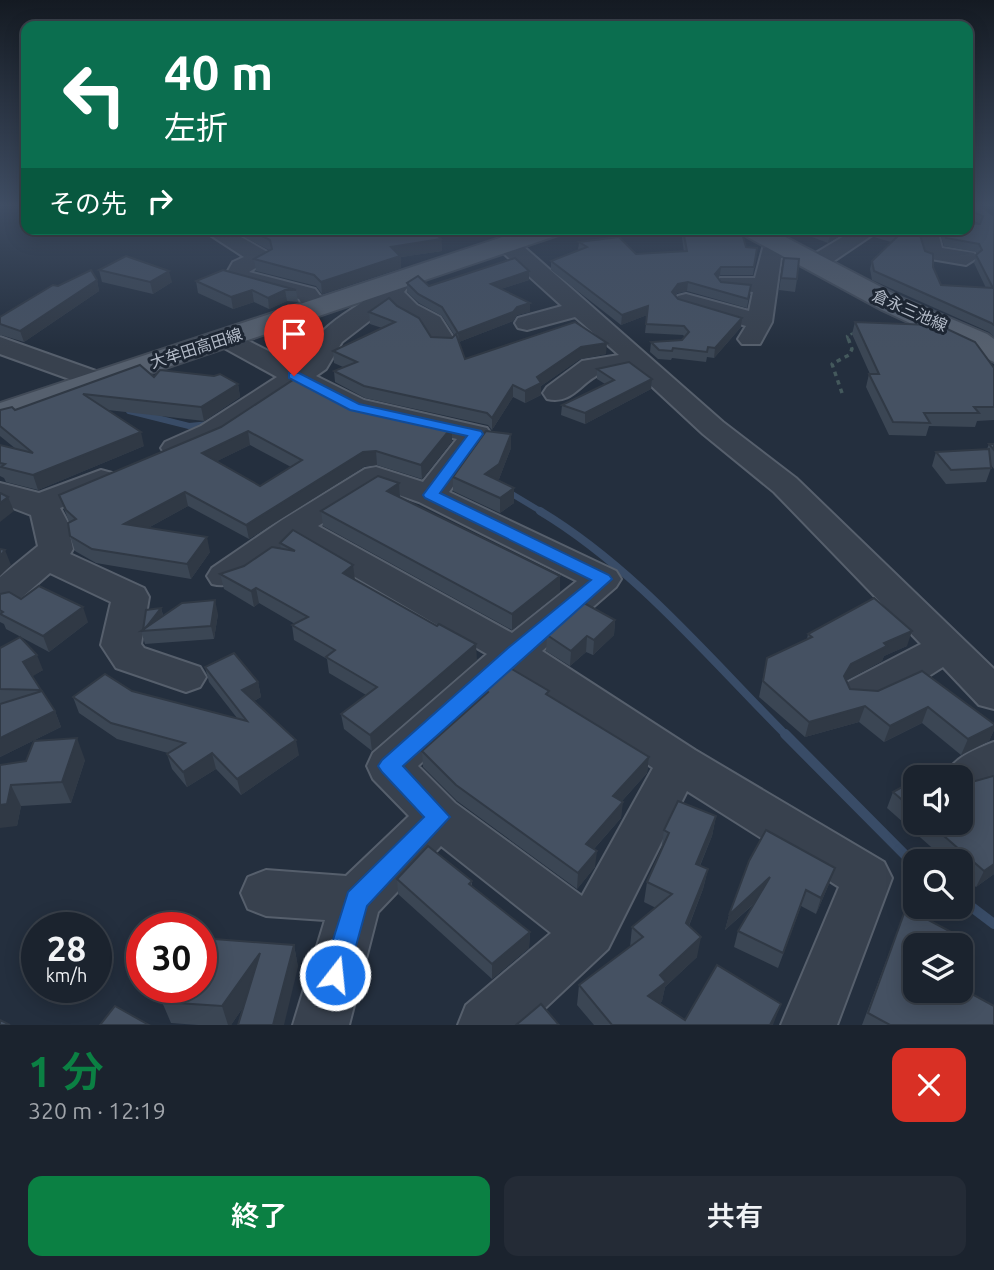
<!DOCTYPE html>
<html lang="ja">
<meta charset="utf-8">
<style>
body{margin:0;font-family:Ubuntu,"Noto Sans JP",sans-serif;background:#242b36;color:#f1f3f6;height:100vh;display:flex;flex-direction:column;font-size:26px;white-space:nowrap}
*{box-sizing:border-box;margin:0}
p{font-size:23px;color:#a0a4aa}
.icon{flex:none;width:38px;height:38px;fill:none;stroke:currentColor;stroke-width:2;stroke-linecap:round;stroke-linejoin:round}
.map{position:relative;height:1025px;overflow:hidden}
.panel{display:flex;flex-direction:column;background:#1b232e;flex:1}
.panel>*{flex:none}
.banner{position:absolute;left:21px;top:21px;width:952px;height:214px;border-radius:14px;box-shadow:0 4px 18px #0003,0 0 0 2px #39404a;background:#0b6e4f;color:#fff;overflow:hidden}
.fabs{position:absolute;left:903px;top:765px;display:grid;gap:14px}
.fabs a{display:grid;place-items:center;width:70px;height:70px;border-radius:14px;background:#1b232e;box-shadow:0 4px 18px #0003,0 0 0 2px #39404a;font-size:35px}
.speed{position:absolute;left:21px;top:912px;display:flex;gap:14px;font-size:35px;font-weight:700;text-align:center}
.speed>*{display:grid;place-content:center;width:91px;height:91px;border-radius:50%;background:#1b232e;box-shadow:0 4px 18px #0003,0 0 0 2px #39404a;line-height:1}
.speed small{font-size:18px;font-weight:400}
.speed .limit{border:10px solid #d22;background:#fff;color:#111}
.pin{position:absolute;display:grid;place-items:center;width:60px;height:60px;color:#fff;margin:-72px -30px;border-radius:50% 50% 50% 0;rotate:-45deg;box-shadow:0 0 7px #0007}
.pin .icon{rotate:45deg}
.me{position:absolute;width:77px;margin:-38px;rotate:16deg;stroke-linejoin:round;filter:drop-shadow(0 0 5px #0008)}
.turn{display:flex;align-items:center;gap:24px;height:147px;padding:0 28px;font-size:32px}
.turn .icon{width:91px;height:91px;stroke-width:2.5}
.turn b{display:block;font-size:49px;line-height:60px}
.then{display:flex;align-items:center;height:66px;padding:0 28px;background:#0003;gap:14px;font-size:26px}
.round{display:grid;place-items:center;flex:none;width:74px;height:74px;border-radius:14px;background:#242b36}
.overview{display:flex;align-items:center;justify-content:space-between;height:119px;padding:0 28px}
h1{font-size:42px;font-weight:600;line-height:52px;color:#0b8043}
.cta{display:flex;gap:14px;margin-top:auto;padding:14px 28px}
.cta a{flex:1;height:80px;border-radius:14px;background:#0b8043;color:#fff;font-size:28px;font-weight:600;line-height:80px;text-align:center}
.cta a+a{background:#242b36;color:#f1f3f6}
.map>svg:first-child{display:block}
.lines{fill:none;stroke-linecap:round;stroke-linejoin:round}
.stream-far2{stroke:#394c67;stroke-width:6}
.stream-far1{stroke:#394c67;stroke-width:8}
.stream{stroke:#394c67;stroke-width:10}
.minor-casing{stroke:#565f6c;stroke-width:4}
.major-casing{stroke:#414a57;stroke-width:4}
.path-far1{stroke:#44595c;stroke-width:2.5;stroke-dasharray:3.5 3.5;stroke-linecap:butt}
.path{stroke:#44595c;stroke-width:3.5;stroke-dasharray:4.5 4.5;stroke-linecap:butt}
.minor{fill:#38414e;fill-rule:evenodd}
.major{fill:#56606e;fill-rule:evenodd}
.wall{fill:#3b4654;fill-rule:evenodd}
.shaded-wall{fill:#303945}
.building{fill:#455162;stroke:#303945;stroke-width:2;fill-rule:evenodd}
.route{fill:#1a73e8;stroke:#114b97;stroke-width:2}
.labels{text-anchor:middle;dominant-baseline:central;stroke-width:6;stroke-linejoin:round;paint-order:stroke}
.far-street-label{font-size:16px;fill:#b4bcc9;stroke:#1d2633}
</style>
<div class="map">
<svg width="994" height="1025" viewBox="0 0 994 1025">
<rect width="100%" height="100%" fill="#242f3e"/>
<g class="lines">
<g class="stream-far2">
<polyline points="129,411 189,426 210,424"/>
<polyline points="507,491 542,512"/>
</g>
<path class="stream-far1" d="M540,511C635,568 709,658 787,736"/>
<g class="stream">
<polyline points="785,734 915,865"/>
<polyline points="961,899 994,924"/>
</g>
<g class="minor-casing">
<g id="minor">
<polygon points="201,229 227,229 269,253 272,258 249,272 315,289 329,308 326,313 308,313 299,299 228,281 225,276 233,262 244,257"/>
<polygon points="856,229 881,229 825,267 809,267 806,262 809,257"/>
<polygon points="916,229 937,229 942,248 974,253 977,258 966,265 925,258"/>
<path d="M507,238L515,239L723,422L796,478L994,669V709L979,705L943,667C916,683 880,714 848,704L842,693L848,682L921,644L774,492L703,434L633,369C623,370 609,370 600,374C580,383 572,405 547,399L543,393L547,387L582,361L619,355L575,317L527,330L518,328L515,323L518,318L562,306L499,249L496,244L499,239Z"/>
<polygon points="793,242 804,249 801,254 781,258 772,322 760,344 742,344 738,339 746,326 678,306 674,301 678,296 686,294 749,311 753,292 720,288 716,283 720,278 755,278 763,248"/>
<path d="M402,272L410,274L414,279L404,292L417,305L440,317L456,342L452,347H434L421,327L399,315L390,305L342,342L326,369L316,376L364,400L487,428L491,434L449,492L616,571L621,579L616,587L542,651L695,750L884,862L892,878L837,1025H781L839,887L687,791L608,949L527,1025H458L466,1005L551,933L441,846L378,912L349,1025H293L325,920L266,916L248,909L241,893L248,877L266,870L346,876L409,816L373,779L367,766L373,753L487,654L295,542C272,559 243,592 212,584L207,576L212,568L282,520L365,469L376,467L423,482L457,439L345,413L298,388C268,408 202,464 165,454L161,448L165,442L201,426L277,377L217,344L213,339L217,334H235L296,365C309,357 313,343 323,331C340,314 363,304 381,288C389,282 392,275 402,272ZM379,488L419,502L577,581L512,633L318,526ZM517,673L653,768L582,896L455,803L418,766Z"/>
<polygon points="0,337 107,375 111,381 107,387 97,389 0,354"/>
<polygon points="101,470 112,473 117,480 112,487 60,508 67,521 73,549 70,554 144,588 149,597 141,644 144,648 200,667 206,677 200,687 186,692 116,668 101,645 111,602 50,573 13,605 0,608 0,577 38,546 31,515 0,503 0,483 39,493"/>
<path d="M994,742V783L981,792L961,796V777H944C953,758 975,749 994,742Z"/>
</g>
</g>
<g class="major-casing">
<g id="major">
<polygon points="527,229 564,229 561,234 0,424 0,403"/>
<polygon points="739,229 770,229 902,298 987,334 994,339 994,362 882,310 742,234"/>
</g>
</g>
<polyline class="path-far1" points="848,339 847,336 856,332"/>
<polyline class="path" points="842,393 832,364 849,355 852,349 848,338"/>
<use href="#minor" class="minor"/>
<use href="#major" class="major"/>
</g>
<g class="wall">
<polygon points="968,205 994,216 994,337 989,332 872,280 870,269 872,261 891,242 874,237 876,229 918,229 925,251 941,285 986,288 974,263 977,254 976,252 944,246 939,229 968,229 980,224 968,218"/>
<polygon points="229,229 431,229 441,239 442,251 401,257 401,268 322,294 316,286 256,271 254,259 269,250"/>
<polygon points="791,229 850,229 828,243"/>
<polygon points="683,230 746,247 757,248 753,275 720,275 718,278 721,282 751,285 747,308 687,291 677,293 676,296 678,299 741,327 714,358 707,357 706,362 672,358 671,360 658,359 650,352 651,342 682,340 685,337 683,335 645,333 647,315 621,325 551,270 551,261 578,250 579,242 636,254 684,252 682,238"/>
<polygon points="784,258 797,279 795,292 779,290"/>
<polygon points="99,270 172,282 153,294 102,282"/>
<polygon points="529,271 529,280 501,289 530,303 530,312 517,315 513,321 459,342 465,359 606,354 580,359 541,386 541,395 525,403 513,397 492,430 488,425 365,398 335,382 334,371 343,367 334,363 333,351 382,328 370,324 369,312 397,306 431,337 452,338 455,336 442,316 419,303 407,292 407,283 429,286"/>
<polygon points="97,280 99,291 24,342 1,335 0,336 0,317 58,286"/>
<polygon points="196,281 296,290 298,302 287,301 269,309 254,302 233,309 198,293"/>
<polygon points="930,321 994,368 994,420 977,421 975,427 929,426 926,436 889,435 866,387 869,374 870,374 852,334 855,322 929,325"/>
<polygon points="597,369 652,379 651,389 585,424 561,415 562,405 605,384 597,379"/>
<polygon points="154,377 238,384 240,397 204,421 108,410 144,446 38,490 6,482 4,478 0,476 0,445 16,449 0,436 0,410 15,410"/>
<path d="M343,402L452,441L422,479L377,465L365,466L249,539L188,506L148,528L210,552L191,579L96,563L75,551L70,536L69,522L59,495L221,427ZM250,445L291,467L260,486L217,461Z"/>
<polygon points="989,444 994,444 994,469 991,465 991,468 986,482 946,484 932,466 936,452 987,449"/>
<polygon points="511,448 499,479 497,480 514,503 500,513 453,491 453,477"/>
<polygon points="399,483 400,497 560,576 560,592 512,630 323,526 321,511"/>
<polygon points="280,543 355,580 477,660 372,751 344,729 341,714 366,695 329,673 327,659 294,640 292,625 295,624 259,603 254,607 224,589 220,574 244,566 281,549"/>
<polygon points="0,594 21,599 88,622 49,652 6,629 4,624 0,622"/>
<polygon points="161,608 163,615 218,614 214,639 145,644 141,631"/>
<polygon points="615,620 614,635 593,655 586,652 570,666 546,651 547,635"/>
<polygon points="808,634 907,646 884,656 882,661 847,680 850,689 994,724 994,730 989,741 961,755 922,723 884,742 859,722 805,737 759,697 767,658 807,639"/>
<polygon points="0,648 43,670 32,676 55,711 61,727 0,757"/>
<polygon points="205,667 258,682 261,697 254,701 299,755 241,795 216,769 187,787 172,769 167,754 168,753 117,739 79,713 73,697 132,691 237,718 209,682"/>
<polygon points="485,690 549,696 649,757 647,773 622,801 621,818 594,849 595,867 577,889 457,801 423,767 422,751 485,694"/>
<polygon points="85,760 71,803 21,806 17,826 0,765"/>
<polygon points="915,780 915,822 961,822 961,800 968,783 994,874 976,887 961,874 961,861 947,861 887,808 893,792"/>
<polygon points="716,816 712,836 700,866 708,869 703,889 689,926 697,957 665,987 662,1001 660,1003 685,1020 773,1025 594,1025 577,1005 579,985 630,947 632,927 656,908 644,902 647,882 661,851 664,830"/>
<polygon points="749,861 829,884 816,914 801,906 778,968 734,947 738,931 755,903 725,930 729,915"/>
<polygon points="397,879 472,881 472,886 530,932 529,948 492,979 398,894"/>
<polygon points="906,908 915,990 994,1025 862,1025"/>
<polygon points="294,945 298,967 244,1006 231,1025 198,1025 171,1023 162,1002"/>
</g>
<g class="shaded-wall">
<polygon points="499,229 516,229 499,234"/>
<polygon points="839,229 850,229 828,243 830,235"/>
<polygon points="441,239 442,251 401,257 401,268 322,294 321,282 391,247"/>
<polygon points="721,267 720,275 713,283 715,274"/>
<polygon points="169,271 172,282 153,294 150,282"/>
<polygon points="529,271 529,280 491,292 491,284"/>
<polygon points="97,280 99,291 24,342 20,331"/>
<polygon points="688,282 687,291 677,293 671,301 672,292 678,284"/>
<polygon points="252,290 254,302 233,309 231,297"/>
<polygon points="285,290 287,301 269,309 268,298"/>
<polygon points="530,303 530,312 517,315 513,321 459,342 458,333 517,307"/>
<polygon points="648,306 647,315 621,325 622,315"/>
<polygon points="742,318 741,327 714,358 715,348"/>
<polygon points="607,343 606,354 580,359 541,386 541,395 525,403 525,391 537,377 581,347"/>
<polygon points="652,379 651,389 585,424 585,413"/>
<polygon points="238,384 240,397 204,421 201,407"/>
<polygon points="513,385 513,397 492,430 492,418"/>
<polygon points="452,427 452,441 422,479 421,465"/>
<polygon points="248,431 250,445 205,467 202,453"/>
<polygon points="141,432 144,446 38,490 33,475"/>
<polygon points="511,434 511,448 499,479 485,488 485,474"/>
<polygon points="376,451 377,465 365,466 249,539 246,525 363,452"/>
<polygon points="399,483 400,498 387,491"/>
<polygon points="514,488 514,503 500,513 500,498"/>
<polygon points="185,492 188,506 128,539 124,524"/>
<polygon points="8,497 14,511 0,522 0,503"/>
<polygon points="207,537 210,552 191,579 187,564"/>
<polygon points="5,550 11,565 0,576 0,556"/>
<polygon points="353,565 355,580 343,573"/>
<polygon points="560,576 560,592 512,630 512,614"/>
<polygon points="256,588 259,603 254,607 251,591"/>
<polygon points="215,600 218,614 214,639 211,626"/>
<polygon points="83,607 88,622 49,652 43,636"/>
<polygon points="161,608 163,616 144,631"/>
<polygon points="615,620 614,635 593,655 594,640"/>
<polygon points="912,631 907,646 884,656 882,661 847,680 840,692 844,676 851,664 884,643"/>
<polygon points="587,636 586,652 570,666 571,651"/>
<polygon points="476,644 477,660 372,751 370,735"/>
<polygon points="37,655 43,670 30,678 23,662"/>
<polygon points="258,682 261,697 246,705 242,690"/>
<polygon points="865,706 859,722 805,737 809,722"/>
<polygon points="928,707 922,723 884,742 890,726"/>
<polygon points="55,711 61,727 0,757 0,738"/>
<polygon points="994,726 994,730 989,741 961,755 968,739"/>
<polygon points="77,738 85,760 71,803 62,782"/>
<polygon points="296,740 299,755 241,795 237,779"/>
<polygon points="212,753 216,769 187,787 183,772"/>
<polygon points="649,757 647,773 612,812 613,796"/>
<polygon points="11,785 21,806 17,826 0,828 0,805"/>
<polygon points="623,802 621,818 585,859 586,844"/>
<polygon points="716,816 712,836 692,884 696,864"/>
<polygon points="597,851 595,867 577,889 578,873"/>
<polygon points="994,864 994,874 976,887 984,871"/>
<polygon points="835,868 829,884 816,914 821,898"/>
<polygon points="708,869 703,889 682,943 686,923"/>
<polygon points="770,877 765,893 725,930 729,915"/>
<polygon points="530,932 529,948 492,979 492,964"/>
<polygon points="701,937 697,957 665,987 662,1001 645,1015 648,996 660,975"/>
<polygon points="294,945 298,967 284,1025 273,1025"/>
<polygon points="260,953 266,974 231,1025 228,1025 222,1006"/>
<polygon points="781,1004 773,1025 770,1025"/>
</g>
<g class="building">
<polygon points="968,205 979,205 994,216 994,325 991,323 874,271 872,261 898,236 877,229 918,229 925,251 933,254 933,267 941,285 993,288 976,255 982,250 979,244 946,238 944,229 968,229 968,223 980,224 983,216 968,210 968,217"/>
<polygon points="248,229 431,229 441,239 391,247 400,256 321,282 314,275 254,259 272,249 270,240"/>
<polygon points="688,229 741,229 746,247 757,248 754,267 721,267 715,274 721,282 751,285 748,299 688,282 678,284 672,292 678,299 742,318 715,348 708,347 707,352 673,348 672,351 659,350 651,342 682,340 689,332 684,326 646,324 648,306 622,315 551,261 587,247 579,242 619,237 636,254 687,251 683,230"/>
<polygon points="814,229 839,229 830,235"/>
<polygon points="126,256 169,271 150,282 99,270"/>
<polygon points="515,258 529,271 491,284 530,303 517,307 513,312 458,333 442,307 418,294 407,283 418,276 429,286"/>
<polygon points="784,258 799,259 797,279 781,278"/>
<polygon points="91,270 97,280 20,331 0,324 0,317 53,285 58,286"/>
<polygon points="223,270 296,290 285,290 268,298 252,290 231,297 196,281"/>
<polygon points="389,298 397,306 419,318 431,337 452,338 456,334 465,359 575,322 607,343 581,347 537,377 541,383 525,391 513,385 492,418 487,413 364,386 334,371 357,362 333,351 395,322 369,312"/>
<polygon points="930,321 975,342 994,368 994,407 974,407 979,413 924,413 930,423 893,422 869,374 879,374 855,322 930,325"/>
<polygon points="629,362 652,379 585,413 562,405 614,380 597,369"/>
<polygon points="140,365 154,377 160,370 214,376 220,374 238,384 201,407 83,394 141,432 33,475 1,467 5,464 0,463 0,445 33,453 0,426 0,410 12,407 15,410"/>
<path d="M296,378L343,402L452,427L421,465L376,451L363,452L246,525L185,492L124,524L207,537L187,564L92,549L70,536L68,523L76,519L66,510L59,495L221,427ZM248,431L302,460L260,486L202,453Z"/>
<polygon points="486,431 511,434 499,464 485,474 514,488 500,498 453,477"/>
<polygon points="989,444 994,444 994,450"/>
<polygon points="989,449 991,468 951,470 936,452"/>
<polygon points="378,476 399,483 387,491 560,576 512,614 321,511"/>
<polygon points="0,493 8,497 0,503"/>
<polygon points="293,530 353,565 343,573 437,626 439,624 476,644 370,735 341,714 377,687 326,657 335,650 292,625 308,617 256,588 251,591 220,574 244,566 272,547 295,551 280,543"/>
<polygon points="0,549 5,550 0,556"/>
<polygon points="39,586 83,607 43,636 0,614 3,612 0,610 0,594 9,592 21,599"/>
<polygon points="874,598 912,631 884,643 887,646 851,664 844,676 850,689 878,691 922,671 994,724 994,726 968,739 928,707 890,726 865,706 809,722 763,681 767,658 812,637 808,634"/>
<polygon points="215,600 211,626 141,631 182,603"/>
<polygon points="584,603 615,620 594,640 587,636 571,651 547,635"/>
<polygon points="161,608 147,626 143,630 146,610"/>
<polygon points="20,637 37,655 23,662 41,690 0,689 0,648"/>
<polygon points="234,653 258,682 242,690 296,740 237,779 212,753 183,772 167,754 185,743 111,723 73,697 105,674 132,691 247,721 205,667"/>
<polygon points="510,668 549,691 546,694 649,757 613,796 623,802 586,844 597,851 578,873 456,785 422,751 488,692 485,690"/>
<polygon points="42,691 55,711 0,738 0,704"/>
<polygon points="77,738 62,782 11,785 7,804 0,805 0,765 26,761 34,741"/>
<polygon points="993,776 994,777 994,864 984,871 928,822 961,822 961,803 963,805 968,783"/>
<polygon points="915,780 915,811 893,792"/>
<polygon points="678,801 716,816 696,864 708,869 686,923 701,937 660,975 666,982 648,996 685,1020 717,965 781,1004 770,1025 612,1025 579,985 643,937 632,927 672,894 647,882 669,833 664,830"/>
<polygon points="766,830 835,868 821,898 806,890 783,953 738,931 770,877 729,915 749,861"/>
<polygon points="428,846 472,881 469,884 530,932 492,964 397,879"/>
<polygon points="906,908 970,942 961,969 961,945 915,945 915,990 961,990 961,988 994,1006 994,1025 890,1025 868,1013"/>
<polygon points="201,938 294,945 273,1025 238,1025 260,953 222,1006 162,1002 168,987 201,987"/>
<polygon points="541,1004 559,1025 516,1025"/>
<polygon points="115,1006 149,1025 100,1025"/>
<polygon points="0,1020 10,1025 0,1025"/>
</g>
<linearGradient id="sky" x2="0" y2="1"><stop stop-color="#141a22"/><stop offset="0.59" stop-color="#3f4d63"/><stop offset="1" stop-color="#3f4d63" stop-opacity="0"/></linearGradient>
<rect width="994" height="348" fill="url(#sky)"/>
<polygon class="route" points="289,373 299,373 359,404 481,431 483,434 440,493 609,575 612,579 403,766 450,817 367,906 348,975 344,984 335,987 326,984 322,975 348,892 424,817 382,772 378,766 382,760 508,648 591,580 425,498 423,495 467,436 350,410 289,378"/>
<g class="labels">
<g class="far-street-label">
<text transform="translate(910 310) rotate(24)">倉永三池線</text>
<text transform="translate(196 348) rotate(-18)">大牟田高田線</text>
</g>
</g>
</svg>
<div class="fabs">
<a><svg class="icon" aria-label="sound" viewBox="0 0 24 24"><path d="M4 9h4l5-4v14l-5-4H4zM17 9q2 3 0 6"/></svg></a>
<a><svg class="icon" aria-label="search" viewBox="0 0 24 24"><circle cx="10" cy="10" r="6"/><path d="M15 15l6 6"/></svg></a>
<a><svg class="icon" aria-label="layers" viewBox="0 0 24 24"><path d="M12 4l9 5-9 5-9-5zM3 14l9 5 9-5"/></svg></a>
</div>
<div class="speed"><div>28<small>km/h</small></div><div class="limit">30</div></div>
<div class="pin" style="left:294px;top:376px;background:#d93025"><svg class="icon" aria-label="arrive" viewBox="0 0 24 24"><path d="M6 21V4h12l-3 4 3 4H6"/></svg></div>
<svg class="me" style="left:335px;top:975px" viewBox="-20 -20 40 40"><circle r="17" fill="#1a73e8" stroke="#fff" stroke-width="3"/><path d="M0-11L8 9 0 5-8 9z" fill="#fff"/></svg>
<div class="banner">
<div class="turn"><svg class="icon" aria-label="left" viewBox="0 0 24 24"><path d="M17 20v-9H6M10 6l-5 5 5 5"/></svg><div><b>40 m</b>左折</div></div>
<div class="then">その先<svg class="icon" aria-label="right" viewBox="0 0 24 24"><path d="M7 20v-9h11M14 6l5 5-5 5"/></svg></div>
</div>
</div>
<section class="panel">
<div class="overview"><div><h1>1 分</h1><p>320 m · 12:19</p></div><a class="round" style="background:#d93025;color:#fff"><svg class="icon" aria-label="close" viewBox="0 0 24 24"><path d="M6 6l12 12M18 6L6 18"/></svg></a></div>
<div class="cta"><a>終了</a><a>共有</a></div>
</section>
